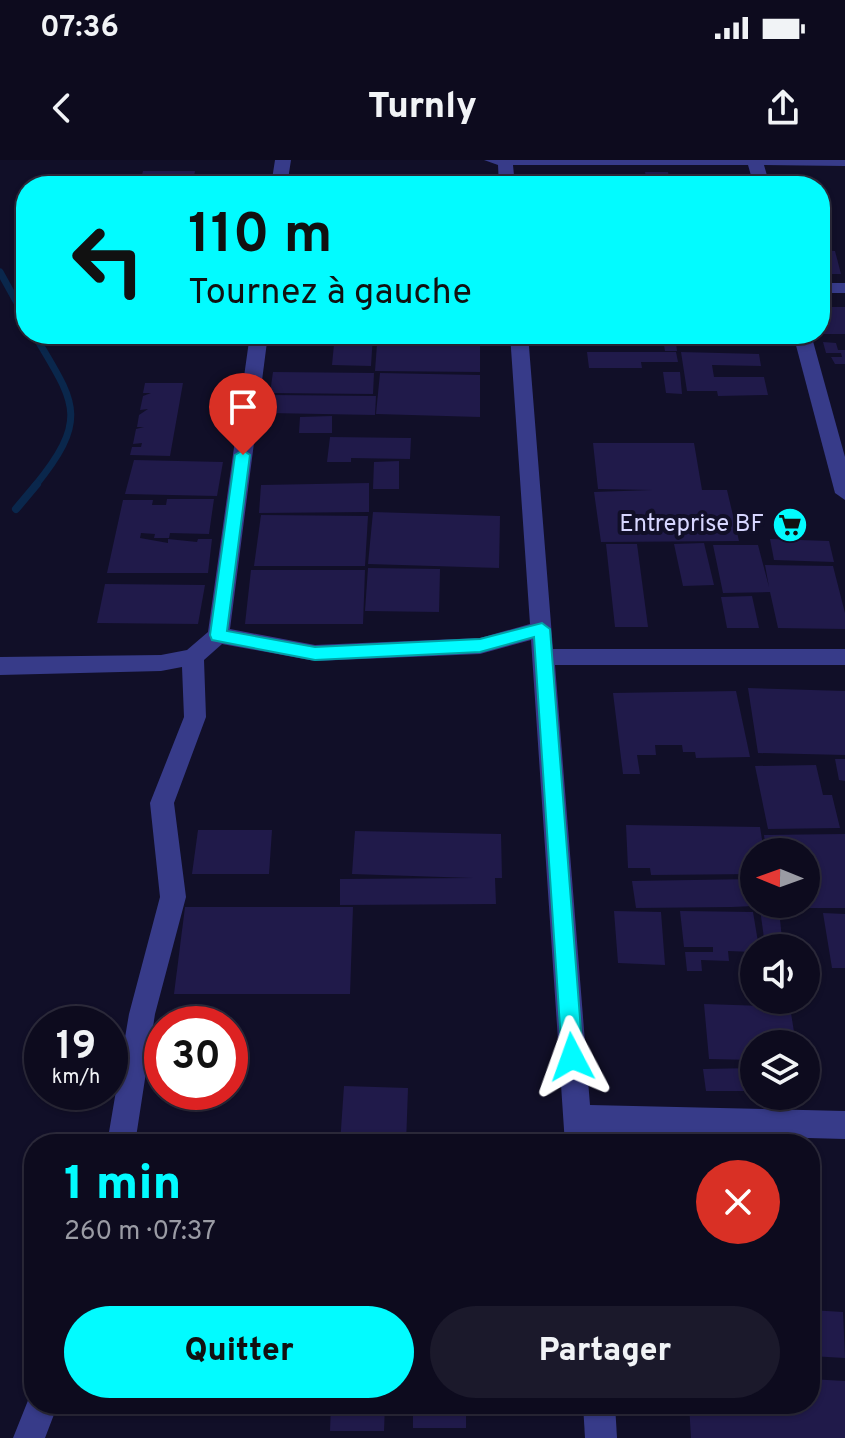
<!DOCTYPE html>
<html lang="fr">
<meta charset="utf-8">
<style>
body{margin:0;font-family:Overpass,sans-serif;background:#1b192b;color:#f1f3f6;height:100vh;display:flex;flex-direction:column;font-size:30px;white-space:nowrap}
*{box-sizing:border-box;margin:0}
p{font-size:26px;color:#9a9ba4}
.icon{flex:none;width:44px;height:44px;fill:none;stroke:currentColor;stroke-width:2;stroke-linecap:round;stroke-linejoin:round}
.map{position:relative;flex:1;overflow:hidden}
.side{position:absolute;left:24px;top:974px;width:796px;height:280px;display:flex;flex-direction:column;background:#0d0b1e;border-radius:32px;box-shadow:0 2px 6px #0004,0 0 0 2px #2d2b3c}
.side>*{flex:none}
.hud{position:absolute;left:16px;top:16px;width:814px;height:168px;border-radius:32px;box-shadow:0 2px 6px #0004,0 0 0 2px #2d2b3c;background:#02fbff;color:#111;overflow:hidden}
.needle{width:52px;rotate:271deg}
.fabs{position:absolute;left:740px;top:678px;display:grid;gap:16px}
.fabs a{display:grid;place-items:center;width:80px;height:80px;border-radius:50%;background:#0d0b1e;box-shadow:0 2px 6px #0004,0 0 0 2px #2d2b3c;font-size:40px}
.speed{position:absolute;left:24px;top:846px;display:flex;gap:16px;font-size:40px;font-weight:700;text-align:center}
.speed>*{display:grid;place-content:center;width:104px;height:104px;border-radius:50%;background:#0d0b1e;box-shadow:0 2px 6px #0004,0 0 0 2px #2d2b3c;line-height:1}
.speed small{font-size:20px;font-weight:400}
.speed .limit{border:12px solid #d22;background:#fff;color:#111}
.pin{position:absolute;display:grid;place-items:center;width:68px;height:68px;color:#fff;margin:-82px -34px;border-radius:50% 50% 50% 0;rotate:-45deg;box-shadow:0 0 8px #0007}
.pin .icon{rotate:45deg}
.me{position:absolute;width:88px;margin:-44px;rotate:356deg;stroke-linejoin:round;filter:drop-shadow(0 0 6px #0008)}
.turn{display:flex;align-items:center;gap:28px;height:168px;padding:0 40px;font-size:36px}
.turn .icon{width:104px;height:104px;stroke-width:2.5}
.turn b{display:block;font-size:56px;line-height:68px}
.round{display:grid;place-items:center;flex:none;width:84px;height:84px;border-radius:42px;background:#1b192b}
.overview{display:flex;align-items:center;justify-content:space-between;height:136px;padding:0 40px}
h1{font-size:48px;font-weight:800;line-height:60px;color:#02fbff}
.action{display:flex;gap:16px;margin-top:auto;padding:16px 40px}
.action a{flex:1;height:92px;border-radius:48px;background:#02fbff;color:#111;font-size:32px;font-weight:800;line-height:92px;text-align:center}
.action a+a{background:#1b192b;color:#f1f3f6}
.status{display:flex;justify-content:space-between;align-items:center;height:56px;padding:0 40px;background:#0d0b1e;direction:ltr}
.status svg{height:22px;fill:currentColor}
header{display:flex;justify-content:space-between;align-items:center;height:104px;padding:0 40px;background:#0d0b1e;font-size:36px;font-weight:800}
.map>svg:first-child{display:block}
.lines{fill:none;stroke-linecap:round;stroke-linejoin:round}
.stream-far1{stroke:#0a274c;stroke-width:7}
.stream{stroke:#0a274c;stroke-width:8}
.building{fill:#201a4a}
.minor{fill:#373b89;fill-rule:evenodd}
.route{fill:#02fbff;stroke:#01a3a6;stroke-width:2}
.labels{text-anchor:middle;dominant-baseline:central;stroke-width:8;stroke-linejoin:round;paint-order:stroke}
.poi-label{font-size:24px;fill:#d7d6ff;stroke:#110f28;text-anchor:end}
</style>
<div class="status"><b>07:36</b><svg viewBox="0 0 49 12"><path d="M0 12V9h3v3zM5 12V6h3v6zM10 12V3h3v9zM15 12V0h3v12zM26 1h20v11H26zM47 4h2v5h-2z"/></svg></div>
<header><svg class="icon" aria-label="back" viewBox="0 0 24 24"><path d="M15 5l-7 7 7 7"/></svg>Turnly<svg class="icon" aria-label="share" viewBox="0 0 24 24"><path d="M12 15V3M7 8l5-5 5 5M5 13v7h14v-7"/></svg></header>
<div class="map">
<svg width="845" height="1278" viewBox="0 0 845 1278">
<rect width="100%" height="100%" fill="#110f28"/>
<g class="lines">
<g class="stream-far1">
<polyline points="0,112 26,159"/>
<path d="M34,174C74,242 91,257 35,326"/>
</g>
<polyline class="stream" points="16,349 37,324"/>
</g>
<g class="building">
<polygon points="143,11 195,11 194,16 234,17 232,26 193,26 195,20 188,19 141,19"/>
<polygon points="645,12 668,12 671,26 648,26"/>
<polygon points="673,16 737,16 739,26 675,26"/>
<polygon points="820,90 835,91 841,114 820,114"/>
<polygon points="820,147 845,147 845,174 824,174"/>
<polygon points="335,174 373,175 371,206 332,205"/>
<polygon points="376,174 475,174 476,181 376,183"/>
<polygon points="662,174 675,174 677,191 665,191"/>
<polygon points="823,182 836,183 838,190 845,190 845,204 835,204 831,197 842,197 841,193 826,193"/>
<polygon points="377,184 480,185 480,212 375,211"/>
<polygon points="587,192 676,192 678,202 641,202 642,208 589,208"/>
<polygon points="681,192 759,194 761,206 712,205 714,217 764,217 768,235 718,236 717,231 687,231"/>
<polygon points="273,212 374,213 373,234 270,233"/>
<polygon points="663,212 680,212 682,234 666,233"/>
<polygon points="380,213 480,215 480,257 376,254"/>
<polygon points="145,223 183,223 170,296 130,295 132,287 141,287 142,283 133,284 136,269 144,267 137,267 139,255 148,249 140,250 143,236 151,233 143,233"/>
<polygon points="271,235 376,236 375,255 269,253"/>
<polygon points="332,256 332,273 299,273 300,257"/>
<polygon points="330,277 411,278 410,299 351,298 351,302 327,302"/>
<polygon points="593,283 694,283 702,330 727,330 739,381 601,382 594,332 652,330 598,329"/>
<polygon points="134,300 223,302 217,336 125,334"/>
<polygon points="399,301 399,329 373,329 374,302"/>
<polygon points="369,323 369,352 259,353 261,325"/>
<polygon points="167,339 214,339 209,374 170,373 169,378 154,378 155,374 141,373 140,378 168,383 168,379 197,382 198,379 212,379 208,413 107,413 123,340 153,340 152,345 166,345"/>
<polygon points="373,352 500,356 499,408 368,404"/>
<polygon points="261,355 368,356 365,406 254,406"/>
<polygon points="770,379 829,381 834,402 774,400"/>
<polygon points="704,383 714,425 683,426 674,384"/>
<polygon points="606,384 637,384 648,467 615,467"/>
<polygon points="713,385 758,385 769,427 765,405 833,406 845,453 845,469 778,468 770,432 723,433"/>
<polygon points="368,408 440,409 439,452 365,451"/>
<polygon points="251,410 365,410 363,464 245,464"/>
<polygon points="105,424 205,425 198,464 97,463"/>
<polygon points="752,436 759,468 727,468 721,437"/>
<polygon points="748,528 845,531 845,595 758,593"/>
<polygon points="736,531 750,597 696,598 695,592 683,592 682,585 655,585 656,595 637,595 640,614 623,614 613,533"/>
<polygon points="835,599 845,599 845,621 839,620"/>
<polygon points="816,605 823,635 832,635 840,668 768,669 755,606"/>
<polygon points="626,665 760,667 764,692 754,692 754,714 651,715 650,708 628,708"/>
<polygon points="198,670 272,670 269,714 192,714"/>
<polygon points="355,671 501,674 502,718 495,718 496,744 340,745 340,719 473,718 352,714"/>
<polygon points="845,674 845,748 775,748 771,744 806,744 806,692 766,692 764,675"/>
<polygon points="754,719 754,746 732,747 636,748 632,721"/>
<polygon points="185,747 353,747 350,834 174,834"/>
<polygon points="760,749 779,750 782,779 764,778"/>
<polygon points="614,751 661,752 665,805 618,803"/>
<polygon points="680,751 753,752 759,788 754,788 754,792 728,791 729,801 701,800 702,811 687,811 685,792 713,792 713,787 684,787"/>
<polygon points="823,753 845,754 845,808 832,808"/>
<polygon points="704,844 790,847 796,884 754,884 754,900 709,899"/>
<polygon points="754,908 754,931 706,931 703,909"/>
<polygon points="344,926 408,928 406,984 340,984"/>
<polygon points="810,1150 843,1152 845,1198 810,1196"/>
<polygon points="810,1219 845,1221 845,1278 691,1278 689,1244 810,1244"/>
<polygon points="331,1244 385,1244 384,1271 330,1271"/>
<rect x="413" y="1244" width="53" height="24"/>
</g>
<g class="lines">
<g class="minor">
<polygon points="275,0 291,0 287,26 271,26"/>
<polygon points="484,0 845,0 845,6 764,5 770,26 754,26 748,5 513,5 515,26 499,26 498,5"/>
<rect x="820" y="123" width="25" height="10"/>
<polygon points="250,174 268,174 230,469 315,485 480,478 530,464 510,174 528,174 553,489 845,489 845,505 555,505 590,945 845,951 845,979 592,972 593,984 565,984 531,480 480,494 315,501 222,484 204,500 206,557 174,643 186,737 155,854 135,984 107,984 129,854 160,737 150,643 184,557 182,507 161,511 0,515 0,497 161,495 187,490 208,472"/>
<polygon points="793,174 811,174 845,297 845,340 835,333"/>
<polygon points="34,1231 34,1244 58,1244 45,1278 13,1278 31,1233"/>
<polygon points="583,1244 615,1244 617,1278 585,1278"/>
</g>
</g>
<polygon class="route" points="243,290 250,295 227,471 315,487 480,479 542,463 550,469 583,897 580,904 572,906 565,904 562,897 534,477 480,492 315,500 212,480 210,475 235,295"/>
<defs>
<g id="supermarket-disc" transform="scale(1.8)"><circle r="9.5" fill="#02fbff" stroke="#110f28"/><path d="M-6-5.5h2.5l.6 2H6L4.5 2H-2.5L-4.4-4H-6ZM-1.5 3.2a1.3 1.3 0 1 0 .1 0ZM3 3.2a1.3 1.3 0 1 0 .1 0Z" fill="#111"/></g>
</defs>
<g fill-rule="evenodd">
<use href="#supermarket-disc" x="790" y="365"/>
</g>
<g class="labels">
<g class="poi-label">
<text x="764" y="365">Entreprise BF</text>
</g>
</g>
</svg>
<div class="fabs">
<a><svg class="needle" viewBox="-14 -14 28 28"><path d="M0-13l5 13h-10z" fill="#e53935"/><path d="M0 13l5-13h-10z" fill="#9a9ba4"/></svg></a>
<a><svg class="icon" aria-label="sound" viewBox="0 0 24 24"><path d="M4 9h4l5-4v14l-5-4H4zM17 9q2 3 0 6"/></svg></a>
<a><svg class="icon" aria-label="layers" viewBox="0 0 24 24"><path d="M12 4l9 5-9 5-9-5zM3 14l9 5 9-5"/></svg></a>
</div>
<div class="speed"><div>19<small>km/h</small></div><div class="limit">30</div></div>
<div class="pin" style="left:243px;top:295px;background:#d93025"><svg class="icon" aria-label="arrive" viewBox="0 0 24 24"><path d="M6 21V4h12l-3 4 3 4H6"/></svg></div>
<svg class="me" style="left:572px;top:897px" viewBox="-20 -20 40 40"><path d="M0-17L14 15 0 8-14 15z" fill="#02fbff" stroke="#fff" stroke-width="4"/></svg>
<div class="hud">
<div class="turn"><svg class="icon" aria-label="left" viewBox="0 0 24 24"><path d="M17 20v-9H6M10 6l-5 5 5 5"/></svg><div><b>110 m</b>Tournez à gauche</div></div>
</div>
<section class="side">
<div class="overview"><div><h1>1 min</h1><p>260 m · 07:37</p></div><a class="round" style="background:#d93025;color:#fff"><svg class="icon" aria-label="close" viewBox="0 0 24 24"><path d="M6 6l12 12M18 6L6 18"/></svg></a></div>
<div class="action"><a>Quitter</a><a>Partager</a></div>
</section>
</div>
